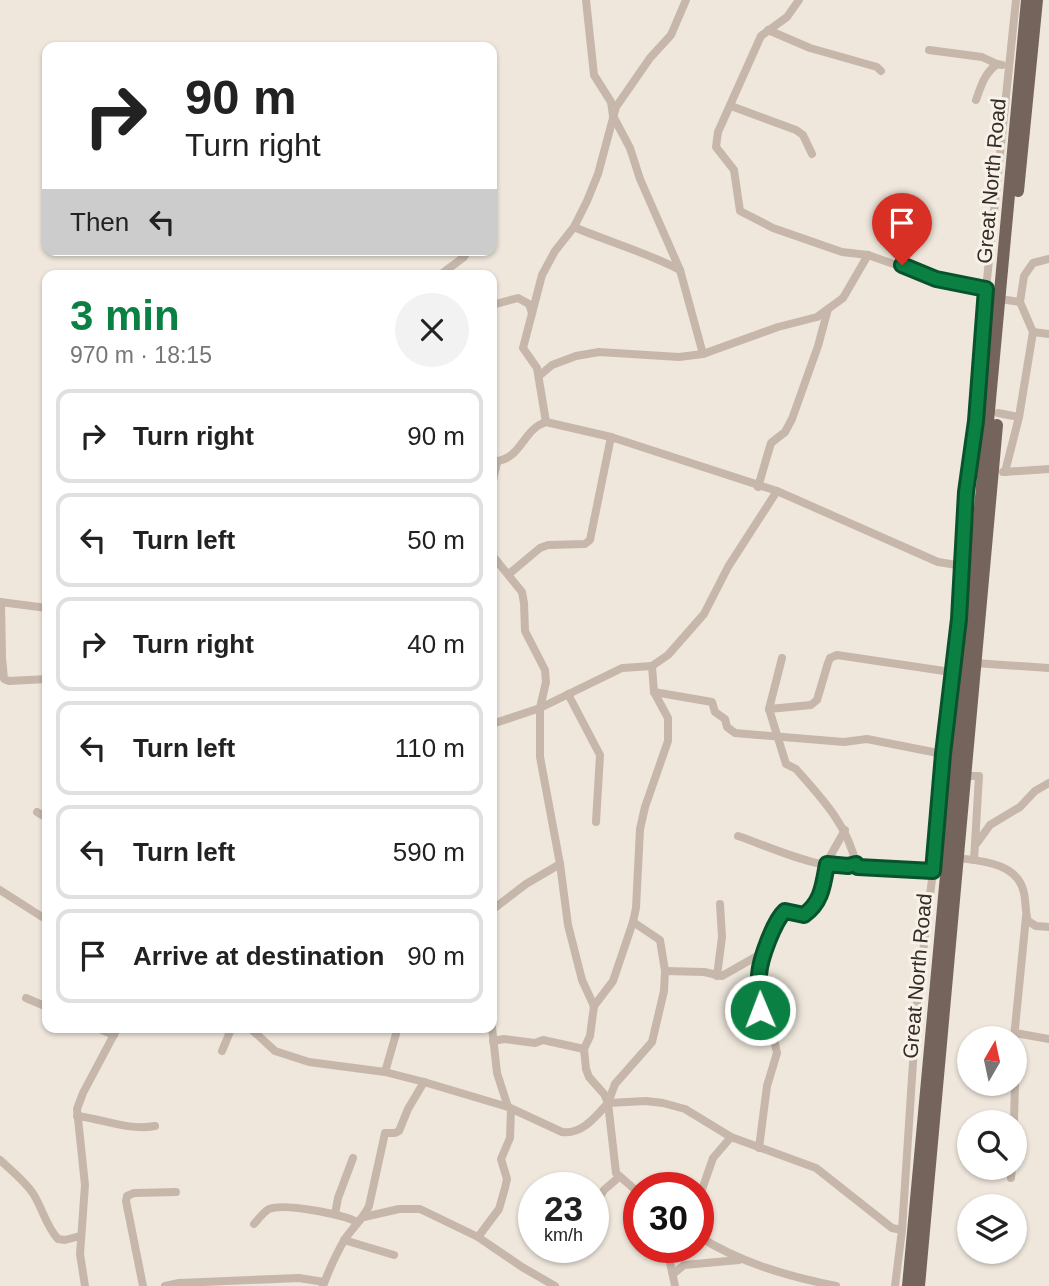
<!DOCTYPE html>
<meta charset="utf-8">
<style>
body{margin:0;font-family:Arial,sans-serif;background:#f2f2f2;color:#222;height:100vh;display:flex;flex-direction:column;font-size:26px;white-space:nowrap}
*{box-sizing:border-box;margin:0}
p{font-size:23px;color:#767676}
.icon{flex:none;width:38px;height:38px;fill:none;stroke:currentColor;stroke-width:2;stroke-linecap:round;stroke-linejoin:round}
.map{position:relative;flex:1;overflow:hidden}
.details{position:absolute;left:42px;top:270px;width:455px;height:763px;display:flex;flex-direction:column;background:#fff;border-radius:14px;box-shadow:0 2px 5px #0004}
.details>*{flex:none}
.top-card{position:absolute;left:42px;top:42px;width:455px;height:214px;border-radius:14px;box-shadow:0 2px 5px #0004;background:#fff;color:#222;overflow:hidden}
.needle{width:46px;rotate:9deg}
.buttons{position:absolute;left:957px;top:1026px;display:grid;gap:14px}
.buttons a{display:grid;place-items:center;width:70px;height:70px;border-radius:50%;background:#fff;box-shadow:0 2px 5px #0004;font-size:35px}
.speed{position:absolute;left:518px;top:1172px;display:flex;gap:14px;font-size:35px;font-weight:700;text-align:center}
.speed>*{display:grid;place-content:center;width:91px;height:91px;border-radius:50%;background:#fff;box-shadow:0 2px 5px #0004;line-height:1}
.speed small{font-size:18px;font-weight:400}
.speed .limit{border:10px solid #d22;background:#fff;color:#111}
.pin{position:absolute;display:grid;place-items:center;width:60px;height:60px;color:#fff;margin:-72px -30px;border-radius:50% 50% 50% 0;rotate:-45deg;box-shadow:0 0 7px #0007}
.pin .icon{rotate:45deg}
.me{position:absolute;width:77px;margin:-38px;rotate:359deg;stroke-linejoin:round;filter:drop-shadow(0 0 5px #0008)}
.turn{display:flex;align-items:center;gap:24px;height:147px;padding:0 28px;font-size:32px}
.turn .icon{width:91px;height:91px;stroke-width:2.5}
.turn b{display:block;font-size:49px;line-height:60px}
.then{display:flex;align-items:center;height:66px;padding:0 28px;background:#0003;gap:14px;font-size:26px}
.round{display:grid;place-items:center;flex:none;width:74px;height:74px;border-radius:37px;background:#f2f2f2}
.headline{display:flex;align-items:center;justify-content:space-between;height:119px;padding:0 28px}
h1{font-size:42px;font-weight:700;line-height:52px;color:#0b8043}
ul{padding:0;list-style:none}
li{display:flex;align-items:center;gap:21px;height:94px;margin:0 14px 10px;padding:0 14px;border:4px solid #e0e0e0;border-radius:14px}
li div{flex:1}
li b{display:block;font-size:26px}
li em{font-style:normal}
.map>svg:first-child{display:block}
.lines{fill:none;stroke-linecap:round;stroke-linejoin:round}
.minor{stroke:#c6b7aa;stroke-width:8}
.primary{stroke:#74645b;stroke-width:12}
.route-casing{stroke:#07532c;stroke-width:18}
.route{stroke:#0b8043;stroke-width:12}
.labels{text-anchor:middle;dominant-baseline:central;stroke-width:6;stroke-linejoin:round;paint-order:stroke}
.street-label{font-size:21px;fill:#342c28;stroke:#f7f1e8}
</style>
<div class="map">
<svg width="1049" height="1286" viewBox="0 0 1049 1286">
<rect width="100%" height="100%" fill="#efe7dc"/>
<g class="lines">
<g class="minor">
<polyline points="586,0 594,75 611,102 613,116 630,148 640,179 680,270 703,354"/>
<polyline points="799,0 787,17 761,36 718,132 716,147 734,170 740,211 773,228 842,252 868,255 936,279 986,289"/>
<polyline points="768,30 810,48 877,67 881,71"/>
<polyline points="929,50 982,57 997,64"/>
<path d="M976,100C981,86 984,74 997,64L1002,65"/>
<polyline points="731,106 796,130 803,135 812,154"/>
<path d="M574,227C609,242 646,252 680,270"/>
<polyline points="440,275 464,257 468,250"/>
<polyline points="1007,300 1020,302 1024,276 1033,263 1049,259"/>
<polyline points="492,305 518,298 529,304 532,313"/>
<polyline points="1033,332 1049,334"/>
<polyline points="539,376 552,365 576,356 599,352 679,357 703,354 778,327 817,317 843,298 868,255"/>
<polyline points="998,413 1019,417"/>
<polyline points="546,422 537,368 523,348 542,275 555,251 574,227 587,201 598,174 616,107 650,58 671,35 686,0"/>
<path d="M492,462C523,460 521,430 546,422L611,437L777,491L938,562L963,566"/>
<polyline points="1003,472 1049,469"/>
<polyline points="1005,472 1019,417 1033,332 1020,302"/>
<polyline points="492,485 497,462"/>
<polyline points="758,487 771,443 785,432 792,419 818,346 828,309"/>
<polyline points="492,555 522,592 524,603 525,631 545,670 546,682 540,708 540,757 560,864 568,925 582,980 594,1006 590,1036 584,1049 586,1069 589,1077 604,1094 608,1103 616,1173 639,1193"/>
<polyline points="509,574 540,548 548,545 585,544 590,540 611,437"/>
<polyline points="0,602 47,608"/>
<polyline points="1,602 2,657 4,679 9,681 47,679"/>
<polyline points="975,663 1049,668"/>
<polyline points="654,692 712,702 715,712 725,719 727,727 735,733 844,742 867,739 943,754"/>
<polyline points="568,694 600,755 596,822"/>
<polyline points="769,709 782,658"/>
<polyline points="492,724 540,708 622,668 652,666 668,655 704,614 728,567 777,491"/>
<polyline points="964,776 979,776 974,860"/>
<polyline points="37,812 47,818"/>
<path d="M738,836C768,846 826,874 856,864L858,867L937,872"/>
<polyline points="977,843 990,825 1020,807 1035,791 1049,783"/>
<path d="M958,858C982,861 1018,863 1024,893C1026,902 1025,912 1028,921L1036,926L1049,927"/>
<path d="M856,864C847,824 822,799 796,769L786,764L769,709L811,705L817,700L828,663L830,658L837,655L951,672"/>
<polyline points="0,890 47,920"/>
<polyline points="492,910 526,884 560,864"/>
<polyline points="665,971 704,972 722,976 766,951"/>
<polyline points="717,976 722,937 720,904"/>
<polyline points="26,998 47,1007"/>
<polyline points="594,1006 613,981 633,922 636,908 640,829 645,807 668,741 668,718 654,692 652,666"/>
<polyline points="95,1027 114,1035"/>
<path d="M249,1027L275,1051L309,1062L385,1072L424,1082L508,1107L562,1132C582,1135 596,1116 608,1103L646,1101L663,1103L685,1109L731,1137L816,1168L892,1228L902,1230"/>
<polyline points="492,1027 497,1073 508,1107"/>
<polyline points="1015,1033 1049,1039"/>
<polyline points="1014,1038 1026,917"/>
<polyline points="493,1041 504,1039 535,1043 543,1040 584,1049"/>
<polyline points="222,1051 232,1027"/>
<polyline points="385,1072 398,1027"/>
<polyline points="608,1103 615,1084 652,1042 664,991 665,971 660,940 633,922"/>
<path d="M77,1116C104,1119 128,1131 155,1126"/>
<polyline points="1014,1122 1015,1083"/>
<polyline points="759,1148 767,1086 777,1053 772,1030 760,1013 762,994 759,977 768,944 783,912 804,915 818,901 828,860 845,830"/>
<path d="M0,1160C12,1171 26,1182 34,1195C43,1210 46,1226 58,1239L65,1240L80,1236"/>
<polyline points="1011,1178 1012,1167"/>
<polyline points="698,1201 713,1158 731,1137"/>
<polyline points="593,1207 604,1190 619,1177"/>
<polyline points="335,1214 338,1198 353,1158"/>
<polyline points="364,1217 399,1209 420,1209 478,1237 522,1267 555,1286"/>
<path d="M254,1224C259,1219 263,1212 269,1209C284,1203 342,1214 357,1222"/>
<path d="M698,1236C741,1263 787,1276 836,1286"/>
<polyline points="478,1237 499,1209 505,1188 507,1179 501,1159 510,1138 511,1109"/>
<polyline points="344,1240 394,1255"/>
<polyline points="667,1248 675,1286"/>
<polyline points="673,1274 684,1265 739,1260"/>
<polyline points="85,1286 80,1254 85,1185 77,1109 83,1093 118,1027"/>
<polyline points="143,1286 126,1201 127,1196 134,1193 176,1192"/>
<polyline points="165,1286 179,1283 299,1278 324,1282"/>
<path d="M323,1286C329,1270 336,1254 345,1239C353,1227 363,1219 369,1206L385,1133H395L399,1131L408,1109L424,1082"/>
<polyline points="895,1286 902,1230 917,1002 933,871 943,754 959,619 966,492 976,421 986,289 1016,0"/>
</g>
<g class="primary">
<polyline points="1018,191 1037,0"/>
<polyline points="908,1286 1027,0"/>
<polyline points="919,1286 997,425"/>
</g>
</g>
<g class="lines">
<g class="route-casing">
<path id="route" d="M760,1010C762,997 759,987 759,975C760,959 774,921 785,911L804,915C822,902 823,885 827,864L848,866L856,864L858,867L933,871L943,754L959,619L966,492L976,421L986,289L936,279L902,265"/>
</g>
<use href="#route" class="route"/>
</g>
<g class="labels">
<g class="street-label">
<text transform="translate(991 181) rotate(-85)">Great North Road</text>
<text transform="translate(917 976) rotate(-85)">Great North Road</text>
</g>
</g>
</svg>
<div class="buttons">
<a><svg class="needle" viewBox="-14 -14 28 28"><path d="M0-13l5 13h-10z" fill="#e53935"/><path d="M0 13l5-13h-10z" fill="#767676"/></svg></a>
<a><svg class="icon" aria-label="search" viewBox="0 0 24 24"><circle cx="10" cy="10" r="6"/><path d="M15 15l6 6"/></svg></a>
<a><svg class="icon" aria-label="layers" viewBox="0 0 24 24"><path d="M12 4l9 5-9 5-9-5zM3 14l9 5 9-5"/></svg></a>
</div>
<div class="speed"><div>23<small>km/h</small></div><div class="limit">30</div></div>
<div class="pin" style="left:902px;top:265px;background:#d93025"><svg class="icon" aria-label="arrive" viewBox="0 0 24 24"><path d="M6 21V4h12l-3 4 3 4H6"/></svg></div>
<svg class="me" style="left:760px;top:1010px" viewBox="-20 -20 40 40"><circle r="17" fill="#0b8043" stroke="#fff" stroke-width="3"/><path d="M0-11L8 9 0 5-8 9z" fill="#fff"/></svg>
<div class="top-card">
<div class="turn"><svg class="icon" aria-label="right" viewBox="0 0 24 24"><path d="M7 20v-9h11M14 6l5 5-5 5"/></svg><div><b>90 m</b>Turn right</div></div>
<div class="then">Then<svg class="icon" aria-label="left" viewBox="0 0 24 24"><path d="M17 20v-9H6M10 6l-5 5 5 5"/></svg></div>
</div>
<section class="details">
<div class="headline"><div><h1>3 min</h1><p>970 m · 18:15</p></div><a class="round"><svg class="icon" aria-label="close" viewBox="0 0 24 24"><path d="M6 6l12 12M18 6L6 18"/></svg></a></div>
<ul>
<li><svg class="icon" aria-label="right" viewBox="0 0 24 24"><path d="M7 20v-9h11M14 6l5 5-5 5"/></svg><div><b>Turn right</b></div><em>90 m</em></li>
<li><svg class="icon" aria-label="left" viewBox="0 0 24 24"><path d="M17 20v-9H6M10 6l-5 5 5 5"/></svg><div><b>Turn left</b></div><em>50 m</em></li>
<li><svg class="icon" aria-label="right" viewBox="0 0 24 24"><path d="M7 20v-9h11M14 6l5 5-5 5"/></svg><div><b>Turn right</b></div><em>40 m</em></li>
<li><svg class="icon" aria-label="left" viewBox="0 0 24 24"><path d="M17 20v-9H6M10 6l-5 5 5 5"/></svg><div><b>Turn left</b></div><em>110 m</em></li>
<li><svg class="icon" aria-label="left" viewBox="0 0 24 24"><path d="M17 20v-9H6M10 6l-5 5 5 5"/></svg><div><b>Turn left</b></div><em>590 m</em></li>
<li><svg class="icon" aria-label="arrive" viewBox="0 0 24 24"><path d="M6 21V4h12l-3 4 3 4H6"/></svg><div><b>Arrive at destination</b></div><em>90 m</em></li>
</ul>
</section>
</div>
